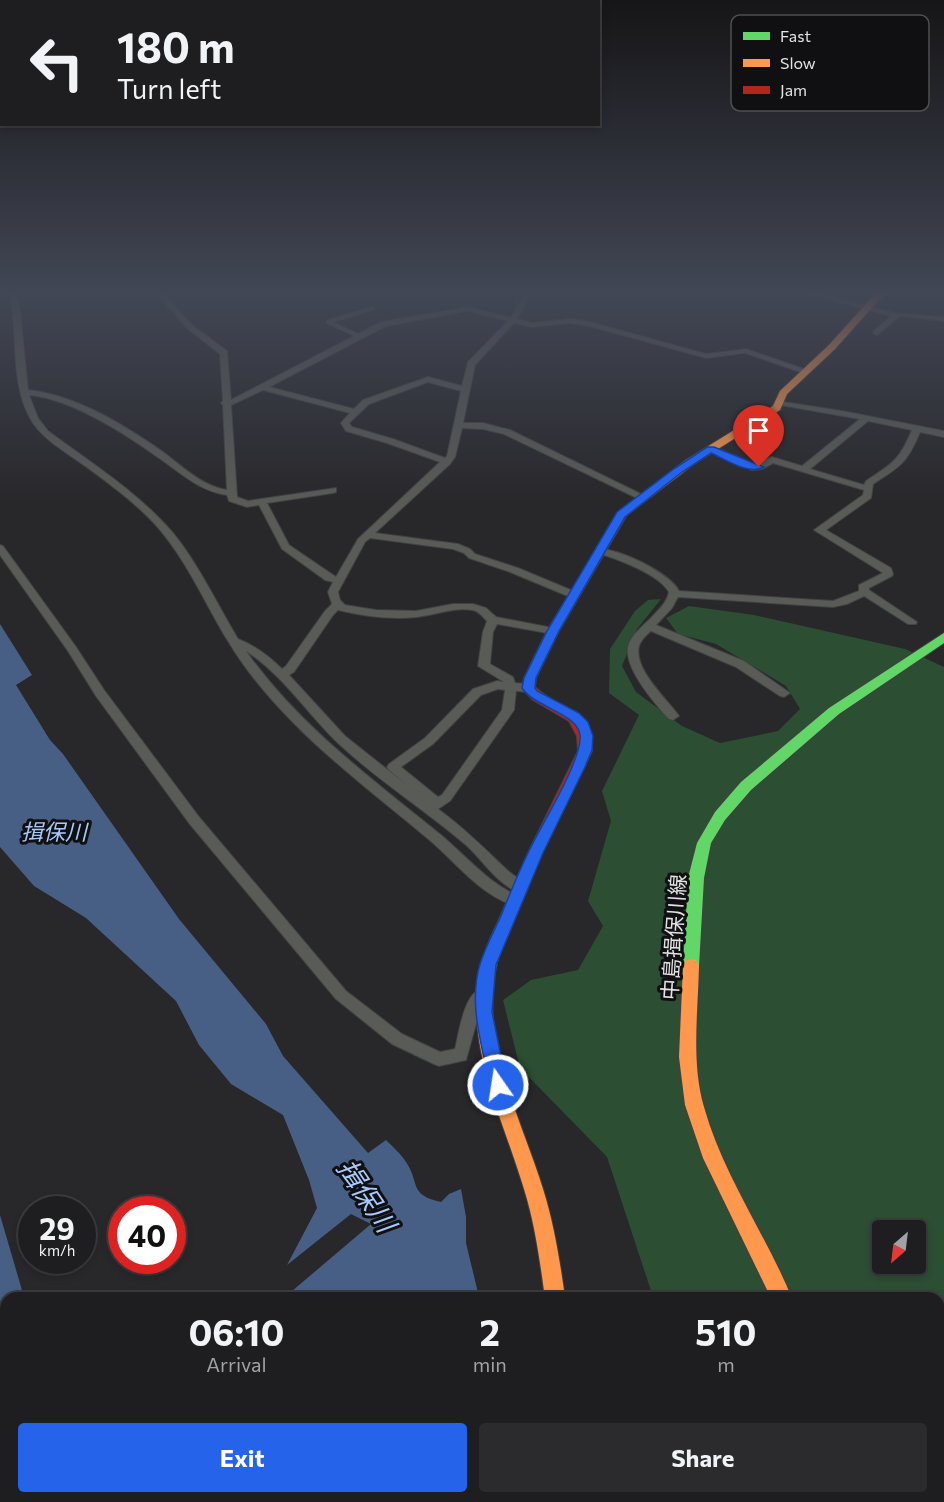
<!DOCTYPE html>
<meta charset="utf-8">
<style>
body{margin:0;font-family:Commissioner,"Noto Sans JP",sans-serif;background:#2b2a2d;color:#f1f3f6;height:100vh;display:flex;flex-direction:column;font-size:22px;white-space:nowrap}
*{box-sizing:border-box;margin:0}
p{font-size:20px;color:#a1a2a5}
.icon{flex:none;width:33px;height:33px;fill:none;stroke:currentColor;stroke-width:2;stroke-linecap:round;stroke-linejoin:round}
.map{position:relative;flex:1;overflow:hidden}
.side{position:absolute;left:0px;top:1292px;width:945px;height:212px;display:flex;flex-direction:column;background:#1e1d20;border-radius:18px 18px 0 0;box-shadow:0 3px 9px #0003,0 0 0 2px #3c3b3e}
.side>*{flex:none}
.top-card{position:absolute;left:0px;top:0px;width:600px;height:126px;box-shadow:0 3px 9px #0003,0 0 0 2px #3c3b3e;background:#1e1d20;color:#f1f3f6;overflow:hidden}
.needle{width:39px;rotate:208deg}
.controls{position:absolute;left:872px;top:1220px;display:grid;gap:12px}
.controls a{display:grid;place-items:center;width:54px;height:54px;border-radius:6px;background:#1e1d20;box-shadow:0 3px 9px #0003,0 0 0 2px #3c3b3e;font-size:30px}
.speed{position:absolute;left:18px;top:1196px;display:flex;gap:12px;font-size:30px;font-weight:700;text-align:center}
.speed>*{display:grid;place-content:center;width:78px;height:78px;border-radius:50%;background:#1e1d20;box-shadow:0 3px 9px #0003,0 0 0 2px #3c3b3e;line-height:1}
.speed small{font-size:15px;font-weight:400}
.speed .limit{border:9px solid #d22;background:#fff;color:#111}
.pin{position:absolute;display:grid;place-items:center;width:51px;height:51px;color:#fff;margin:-62px -26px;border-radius:50% 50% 50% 0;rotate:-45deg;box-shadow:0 0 6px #0007}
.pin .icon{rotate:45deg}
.me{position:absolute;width:66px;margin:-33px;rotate:347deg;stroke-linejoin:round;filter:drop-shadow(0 0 4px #0008)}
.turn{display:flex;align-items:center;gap:21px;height:126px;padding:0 18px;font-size:27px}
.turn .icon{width:78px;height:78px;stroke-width:2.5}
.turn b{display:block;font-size:42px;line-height:51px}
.eta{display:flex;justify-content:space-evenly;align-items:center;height:102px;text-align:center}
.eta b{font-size:36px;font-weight:700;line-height:42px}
.button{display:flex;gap:12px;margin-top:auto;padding:12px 18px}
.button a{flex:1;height:69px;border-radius:6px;background:#2563eb;color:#fff;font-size:24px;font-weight:700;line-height:69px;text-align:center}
.button a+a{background:#2b2a2d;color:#f1f3f6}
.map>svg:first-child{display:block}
.green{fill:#2c4e33;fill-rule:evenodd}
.water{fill:#475f84}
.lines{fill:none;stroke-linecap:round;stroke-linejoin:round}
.lane-casing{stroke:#424243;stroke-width:5}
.street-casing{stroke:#424243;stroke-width:2}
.fast-casing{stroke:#424243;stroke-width:2}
.slow-casing{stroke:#424243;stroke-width:2}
.jam-casing{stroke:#424243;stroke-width:2}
.lane{stroke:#595b56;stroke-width:4}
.street{fill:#595b56;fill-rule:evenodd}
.fast{fill:#63d668;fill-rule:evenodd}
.slow{fill:#ff974d;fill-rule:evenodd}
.jam{fill:#b3261e;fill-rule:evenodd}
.route{fill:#2563eb;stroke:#184099;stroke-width:1.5}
.labels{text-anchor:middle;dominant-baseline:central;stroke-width:6;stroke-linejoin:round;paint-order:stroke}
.street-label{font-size:21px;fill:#e3e2e5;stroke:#101012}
.water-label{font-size:22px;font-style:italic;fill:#a7c9fd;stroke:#101012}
.near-water-label{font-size:27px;font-style:italic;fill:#a7c9fd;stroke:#101012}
.key{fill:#101012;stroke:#4f4f51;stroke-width:1.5}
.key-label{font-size:16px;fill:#e3e2e5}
</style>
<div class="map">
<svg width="944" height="1502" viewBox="0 0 944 1502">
<rect width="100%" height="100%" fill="#28272a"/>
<path class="green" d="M661,599L637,629L622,666L636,692L682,726L720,743L778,731L800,709L786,686L716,644L678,634L666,618L689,606L754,615L905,649L944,667V1502H547L546,1497H939V1298L653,1297L607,1157L520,1068L503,1000L531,980L578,970L603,926L588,901L611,821L602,791L639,715L609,693L610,649L635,611L648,600ZM882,1230H915V1263H882Z"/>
<g class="water">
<path d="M0,624L32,675L16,685L50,740L63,754L179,919L266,1024L283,1056L368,1153L386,1140C393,1147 401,1154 406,1162C420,1182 408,1195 441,1202L449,1194L461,1189L466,1217V1243L479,1297H285L371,1224L351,1214L287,1265L317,1208L309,1180L283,1115L231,1084L199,1045L176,1001L86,918L34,886L0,847Z"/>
<polygon points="0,1215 24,1297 6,1298 6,1362 0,1348"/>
<polygon points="48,1497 532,1497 534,1502 42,1502"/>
</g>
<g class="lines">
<g class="lane-casing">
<polyline id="lane" points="359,336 328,322 373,308"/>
</g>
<g class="street-casing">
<g id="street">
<path d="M10,294H17L20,311L28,390C76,395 124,425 163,452C183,467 202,486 227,490L223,405L221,403L223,401L220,354L187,328L157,294H164L192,325L227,351L231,400L381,322L468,307L511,318L524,294H531L517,319L532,323L570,319L590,322L706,354L746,349L810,371L803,373L745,353L706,358L589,326L570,323L532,327L514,323L475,365L463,423H483L510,430L647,497L645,499H639L504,434L483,429L462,428L455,457L450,464L375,533L458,544L470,549L475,554L518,568L578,593L579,595L578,597H570L510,572L469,558L464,553L453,549L370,538L365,542L338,592L340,600L345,605L376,610L416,611L453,604H473L486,608L496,617L553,628L558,631L553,634L497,624L493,632L490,664L513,677L515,683L528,684L534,688L528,692L516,691L514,710L450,801L438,809C463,827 484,848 506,869C513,876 523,880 528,888L526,892L521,893C498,886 484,861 466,845C424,809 377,780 337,742C306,712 283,675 246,651C298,725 372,779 441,835C467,857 488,883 520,897L522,901L520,905L515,906C481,895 459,866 433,843C361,782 278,724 228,641C204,602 186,558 154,523C134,502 111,485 88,468C68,453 42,440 30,418C10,382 18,334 10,294ZM468,311L508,321L468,362L462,386L428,377L363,400L354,409L269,387L386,326ZM428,382L461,391L447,456L445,458L393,439L352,427L349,423L369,404ZM263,390L350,413L341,423L346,431L387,443L440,462L358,539L336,577L289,545L267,503L333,493L336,492V488L248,501L237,497L231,405ZM29,395C72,399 124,433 159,458C181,473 199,491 227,495L229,501L247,507L259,505L282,549L325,580L333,582L328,592L332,604L325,611L286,666L282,669C269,656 256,646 238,639C217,604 199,565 173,533C138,492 91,463 48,431L38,418ZM338,610C363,616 392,620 417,617C435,615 454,607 472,610C479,611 483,617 487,621L483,632L478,666L504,682L497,681L473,689L425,738L389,764L387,767L389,770L408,786L345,736L289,675L294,672L333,615ZM498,689L505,690L502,710L442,795L438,797L401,767L433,744L481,695Z"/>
<polygon points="808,294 821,294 895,313 942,317 944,317 944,321 900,316 877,335 873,333 874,331 891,316"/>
<path d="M777,401L842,411L944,431V437L920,432C907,463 901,466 873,484L871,498L826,530L891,568L893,574L892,576L869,588V590L917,622L916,624H908L864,596L847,604L833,607L678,597L672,608L656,625L744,661L790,693L784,697L780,696L736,667L651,631C646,635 641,640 639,646C633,669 667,699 679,716L673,720L669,719C655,704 624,668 628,647C630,636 643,626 651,618C658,610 667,603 669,592C659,574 617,559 598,553V549C617,547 670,573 679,591L833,601L859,591V585L883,573L814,530L863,495L864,490L773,463L762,469L752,470L707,449L714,447L753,464L772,457L802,466L860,419L780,405H777ZM868,421L912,430C899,461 893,463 866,481L864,485L810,469Z"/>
<path d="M0,545L3,546L76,647L104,690L199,817L346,991L402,1034L440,1052L455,1049C459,1034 465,981 489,990L491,994L481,1006L466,1060L439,1066L434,1064L392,1044L336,999L189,823L96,696L68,651L0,555Z"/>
<polygon points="578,1497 598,1497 600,1502 580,1502"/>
</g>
</g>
<g class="fast-casing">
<g id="fast">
<polygon points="944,633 944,643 839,714 751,790 725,820 711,843 704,878 699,966 697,971 691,973 685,971 683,966 688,878 697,843 715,812 741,782 829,708"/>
<polygon points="874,1497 897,1497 899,1502 876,1502"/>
</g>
</g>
<g class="slow-casing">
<g id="slow">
<polygon points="875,294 884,294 835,349 787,394 780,410 694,464 627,515 619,515 619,511 686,460 773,406 780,391 829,345"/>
<path d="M501,926L507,928L509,933C505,943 500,952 497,963C478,1041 521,1117 543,1189C554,1224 560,1261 565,1298H545C540,1261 535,1224 524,1189C498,1102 450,1019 495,928Z"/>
<path d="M691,959L697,961L699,966C698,1012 691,1063 704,1107C723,1175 765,1233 792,1298H771L703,1158L685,1105L679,1057L683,966L685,961Z"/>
</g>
</g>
<g class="jam-casing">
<path id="jam" d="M623,510L628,513L559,631L536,678L535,687C563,713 587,704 592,751L542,853L509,933L507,938L501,940L495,938L493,933L528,853L578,751L577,736L569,721L533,700L522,688L524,678L547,631L618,513Z"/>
</g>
<use href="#lane" class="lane"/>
<use href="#street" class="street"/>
<use href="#fast" class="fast"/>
<use href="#slow" class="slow"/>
<use href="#jam" class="jam"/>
</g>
<linearGradient id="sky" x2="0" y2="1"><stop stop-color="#161517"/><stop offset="0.58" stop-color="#424755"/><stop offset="1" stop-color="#424755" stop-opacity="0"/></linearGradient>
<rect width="944" height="505" fill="url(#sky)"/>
<path class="route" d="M707,447H714L764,467C750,476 725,459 711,453L682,472L625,517L559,631L536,678L535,688L537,691L579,713L588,722L593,736L592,750L585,767L543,853L496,965L492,1012L507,1085L505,1091L498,1093L492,1091L490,1085C482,1046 468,1003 480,964C485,948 493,933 500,918C509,896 518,873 529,851C540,827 583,759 580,735C577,713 534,707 522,688L524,678L547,631L617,512L675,468Z"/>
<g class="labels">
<g class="street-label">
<text transform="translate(673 937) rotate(-86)">中島揖保川線</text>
</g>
<g class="water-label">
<text x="54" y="831">揖保川</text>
</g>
<g class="near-water-label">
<text transform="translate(367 1195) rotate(56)">揖保川</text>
</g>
</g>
<rect x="731" y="15" width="198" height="96" rx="9" class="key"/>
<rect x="743" y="32" width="27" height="8" fill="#63d668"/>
<rect x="743" y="59" width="27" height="8" fill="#ff974d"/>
<rect x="743" y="86" width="27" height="8" fill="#b3261e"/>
<g class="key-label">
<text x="780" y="42">Fast</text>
<text x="780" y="69">Slow</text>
<text x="780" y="96">Jam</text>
</g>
</svg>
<div class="controls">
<a><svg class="needle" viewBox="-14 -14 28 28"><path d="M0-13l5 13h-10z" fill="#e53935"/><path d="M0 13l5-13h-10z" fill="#a1a2a5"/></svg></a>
</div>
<div class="speed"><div>29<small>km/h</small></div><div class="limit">40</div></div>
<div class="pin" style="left:759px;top:467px;background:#d93025"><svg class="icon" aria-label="arrive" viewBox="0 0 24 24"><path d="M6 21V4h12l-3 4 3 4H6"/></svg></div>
<svg class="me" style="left:498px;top:1085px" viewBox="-20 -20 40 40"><circle r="17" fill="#2563eb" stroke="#fff" stroke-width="3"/><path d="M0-11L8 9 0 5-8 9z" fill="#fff"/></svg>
<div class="top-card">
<div class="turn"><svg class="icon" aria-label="left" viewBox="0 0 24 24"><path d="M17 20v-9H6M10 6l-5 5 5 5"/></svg><div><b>180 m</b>Turn left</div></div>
</div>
<section class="side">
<div class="eta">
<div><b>06:10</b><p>Arrival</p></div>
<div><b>2</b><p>min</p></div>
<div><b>510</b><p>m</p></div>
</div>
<div class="button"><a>Exit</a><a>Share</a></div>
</section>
</div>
